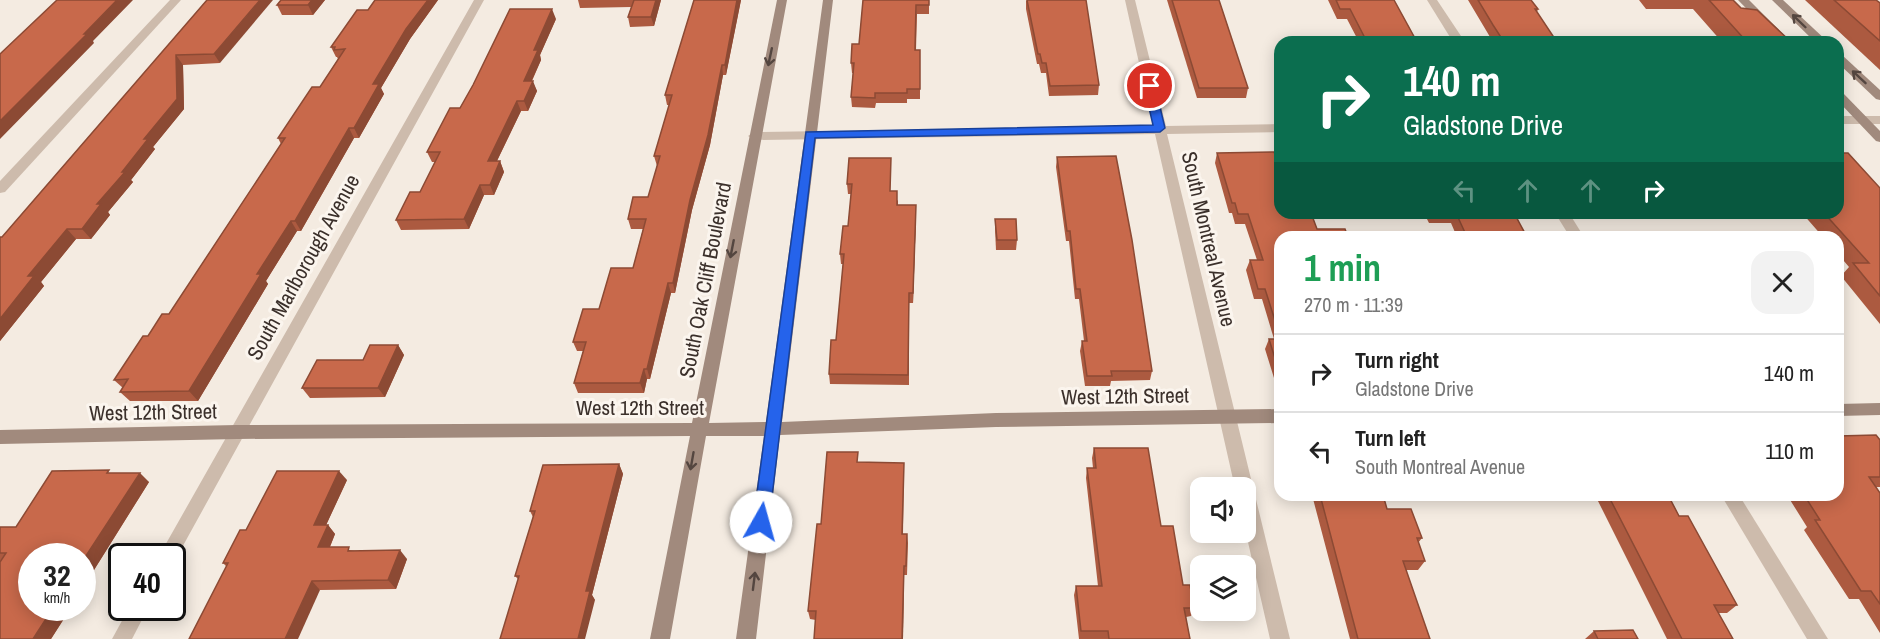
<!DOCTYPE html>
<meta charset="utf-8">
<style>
body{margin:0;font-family:"Archivo Narrow",sans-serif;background:#f2f2f2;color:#222;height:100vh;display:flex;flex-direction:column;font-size:22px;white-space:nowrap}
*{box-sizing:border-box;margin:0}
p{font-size:20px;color:#767676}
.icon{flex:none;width:33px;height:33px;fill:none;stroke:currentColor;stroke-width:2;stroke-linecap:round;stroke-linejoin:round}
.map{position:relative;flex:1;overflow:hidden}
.side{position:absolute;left:1274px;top:231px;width:570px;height:270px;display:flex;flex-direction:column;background:#fff;border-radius:18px;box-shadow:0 3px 15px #0003}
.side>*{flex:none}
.top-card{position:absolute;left:1274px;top:36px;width:570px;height:183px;border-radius:18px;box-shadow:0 3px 15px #0003;background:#0b6e4f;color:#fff;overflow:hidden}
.fabs{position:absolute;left:1190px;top:477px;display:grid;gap:12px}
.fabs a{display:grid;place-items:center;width:66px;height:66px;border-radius:12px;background:#fff;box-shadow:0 3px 15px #0003;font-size:30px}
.speed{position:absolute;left:18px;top:543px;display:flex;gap:12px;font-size:30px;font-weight:700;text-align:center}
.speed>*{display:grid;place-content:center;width:78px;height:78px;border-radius:50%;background:#fff;box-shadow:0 3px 15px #0003;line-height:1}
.speed small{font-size:15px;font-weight:400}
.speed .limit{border:3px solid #111;border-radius:9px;background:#fff;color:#111}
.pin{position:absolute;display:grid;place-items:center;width:51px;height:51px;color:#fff;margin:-26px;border:3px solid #fff;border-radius:50%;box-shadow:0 2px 6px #0007}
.me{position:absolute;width:66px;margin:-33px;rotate:7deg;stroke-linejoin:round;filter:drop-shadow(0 0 4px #0008)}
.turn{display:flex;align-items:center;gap:21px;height:126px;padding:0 30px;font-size:27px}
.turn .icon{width:78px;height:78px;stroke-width:2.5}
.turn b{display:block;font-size:42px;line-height:51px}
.lanes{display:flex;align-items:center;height:57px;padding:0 30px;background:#0003;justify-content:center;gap:30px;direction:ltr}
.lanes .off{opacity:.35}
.round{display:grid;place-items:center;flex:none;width:63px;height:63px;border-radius:18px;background:#f2f2f2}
.overview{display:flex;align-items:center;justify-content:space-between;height:102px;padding:0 30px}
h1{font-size:36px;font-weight:800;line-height:45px;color:#1e9e55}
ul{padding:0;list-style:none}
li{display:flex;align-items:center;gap:18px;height:78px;padding:0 30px;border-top:2px solid #e0e0e0}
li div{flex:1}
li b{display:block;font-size:22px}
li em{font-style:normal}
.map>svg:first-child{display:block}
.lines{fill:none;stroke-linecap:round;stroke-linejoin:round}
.street{fill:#cdbbac;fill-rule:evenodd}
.secondary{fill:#a18a7d;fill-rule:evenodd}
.wall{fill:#ac5a40}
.shaded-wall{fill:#8c4a34}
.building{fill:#c8694b;stroke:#8c4a34;stroke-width:1.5}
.oneway{stroke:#544640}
.route{fill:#2563eb;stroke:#184099;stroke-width:1.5}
.labels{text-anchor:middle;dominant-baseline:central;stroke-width:6;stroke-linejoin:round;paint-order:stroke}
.street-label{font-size:21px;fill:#3b302b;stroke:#fbf5ee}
</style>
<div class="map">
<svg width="1880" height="639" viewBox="0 0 1880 639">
<rect width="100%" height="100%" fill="#f4ebe1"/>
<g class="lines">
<g class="street">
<polygon points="170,0 181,0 5,192 0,193 0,181"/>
<polygon points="474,0 484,0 174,562 172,562 172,556 159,556"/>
<polygon points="1125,0 1135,0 1166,126 1280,124 1280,132 1167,134 1290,639 1270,639 1245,529 1245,488 1235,488 1155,134 754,140 748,136 754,132 1153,126"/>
<polygon points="1427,0 1437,0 1465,42 1453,42"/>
<rect x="1838" y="116" width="42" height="8"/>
<polygon points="1555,213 1569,213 1584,237 1570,237"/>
<polygon points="1721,495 1739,495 1828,639 1807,639"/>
<polygon points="129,608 148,608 132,639 112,639"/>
</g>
<g class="secondary">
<polygon points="777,0 787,0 709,423 766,422 823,0 833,0 782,422 996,413 1280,409 1280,423 996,427 780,435 756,639 736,639 764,436 706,436 670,639 650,639 690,436 237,439 0,444 0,430 237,425 692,423"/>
<polygon points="1738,0 1749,0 1791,42 1779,42"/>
<polygon points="1772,0 1783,0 1828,42 1815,42"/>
<polygon points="1838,54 1842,55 1880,90 1880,100 1876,99 1838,63"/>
<polygon points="1838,91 1842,92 1880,131 1880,142 1876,141 1838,101"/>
<polygon points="1880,403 1880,415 1838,416 1838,404"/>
</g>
</g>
<g class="wall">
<polygon points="207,0 220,63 183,65 184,109 153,147 155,149 131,180 133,182 108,212 110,215 91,239 76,239 41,282 44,286 0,341 0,237 2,237"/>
<polygon points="281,0 325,0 313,15 282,15 277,5"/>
<polygon points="375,0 438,0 410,39 381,88 384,94 359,138 354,138 301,231 297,231 266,281 268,284 198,401 130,401 120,392 123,388 114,380 148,336 169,314 281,144 278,138 320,87 338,59 337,57 336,57 331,47 368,10"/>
<polygon points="578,0 661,0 654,26 630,27 628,17 631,7 580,8"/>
<polygon points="694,0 741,0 726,75 723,75 710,145 692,210 675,293 671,293 650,379 647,379 644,393 578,393 574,383 583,351 577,351 573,342 633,268 643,229 631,229 628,219 648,197 657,166 654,156 669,105 667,105 665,95"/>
<polygon points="863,0 929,0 929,14 917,14 916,50 920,50 920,99 907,99 907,103 876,103 875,108 852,107 851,97 853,73 852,73 851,63 859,44"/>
<polygon points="1026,0 1099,85 1098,95 1049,96 1046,73 1041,73 1039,64 1037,64 1026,9"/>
<polygon points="1167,0 1219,0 1248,88 1246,98 1197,98"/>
<polygon points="1328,0 1394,0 1417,42 1359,42 1347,19 1337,19"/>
<polygon points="1468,0 1531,0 1538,9 1537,12 1557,42 1493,42"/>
<polygon points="1639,0 1733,0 1741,8 1791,42 1722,42 1693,9 1646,9"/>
<polygon points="1805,0 1876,0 1880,3 1880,70"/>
<polygon points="556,19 540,55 541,60 532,81 537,91 528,111 521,111 497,161 500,161 504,172 494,195 484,195 469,229 401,230 396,220 420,192 435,162 432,162 427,152 460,108 473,85"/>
<polygon points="1217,153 1280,237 1280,378 1274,378 1265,349 1269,339 1274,339 1262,299 1254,299 1246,270 1250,260 1257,260 1245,224 1235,224 1232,213 1229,213 1215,163"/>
<polygon points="1057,157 1152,371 1150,380 1111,381 1110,386 1085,386 1080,351 1082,341 1084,341 1079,299 1075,299 1069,241 1066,241 1056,167"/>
<polygon points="891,158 890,191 898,201 898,205 916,216 913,303 909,303 909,385 830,384 829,374 836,340 843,264 841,264 840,254 848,226 851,194 848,194 847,184"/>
<polygon points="1880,188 1880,324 1841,276 1849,267 1838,254 1838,237 1823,237 1802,213 1838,213"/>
<polygon points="1424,213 1514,213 1527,237 1457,237 1451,223 1429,223"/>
<polygon points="1613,213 1668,213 1666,216 1615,216"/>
<polygon points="995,219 1017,240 1016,250 996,250 995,229"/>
<polygon points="398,345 404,355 385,397 310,398 302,388"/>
<polygon points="1880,440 1880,487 1876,487 1880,493 1880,633 1859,599 1849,599 1804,530 1807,527 1787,495 1838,495"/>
<polygon points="1094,448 1161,526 1183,585 1194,608 1191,616 1186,617 1190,639 1079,639 1074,595 1076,586 1098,586 1086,478 1087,468 1093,468 1092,458"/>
<polygon points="858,462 904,472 903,534 907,534 908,543 907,575 904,575 903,639 814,639 816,620 810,619 808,611 821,524"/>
<polygon points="619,464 623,474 592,595 595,600 518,579 515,576 533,517 530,511"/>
<polygon points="113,473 149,482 51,639 0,639 0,527 16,527"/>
<polygon points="347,480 326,525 328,525 335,534 330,547 407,559 396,589 320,590 226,566 223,563 246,530"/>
<polygon points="1312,495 1383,495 1387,509 1422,538 1418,543 1425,561 1418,570 1406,570 1430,639 1350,639"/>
<polygon points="1595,495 1668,495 1679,516 1737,605 1727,613 1718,613 1733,639 1667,639"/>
<polygon points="1594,631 1638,639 1585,639"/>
</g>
<g class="shaded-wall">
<polygon points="117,0 133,0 93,41 94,43 0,139 0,121 84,34"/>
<polygon points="260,0 273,0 220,63 214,54"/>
<polygon points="312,0 325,0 313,15 308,5"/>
<polygon points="428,0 438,0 410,39 381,88 384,94 359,138 354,128 373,84 406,29"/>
<polygon points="656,0 661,0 654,26 651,17"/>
<polygon points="737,0 741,0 726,75 725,65"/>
<polygon points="552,9 556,19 540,55 541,60 527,91 524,81 534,50"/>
<polygon points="176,55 183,65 184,109 153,147 155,149 131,180 133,182 108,212 110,215 91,239 82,229 97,204 122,172"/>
<polygon points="722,65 723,75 710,145 692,210 675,293 673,283 690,200"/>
<polygon points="533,81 537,91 528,111 524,101"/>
<polygon points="517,101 521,111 492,171 488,161"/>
<polygon points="349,128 354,138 301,231 295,221"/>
<polygon points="500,161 504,172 494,195 490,185"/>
<polygon points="480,185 484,195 469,229 464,219"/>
<polygon points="916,205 916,216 913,303 913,293"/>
<polygon points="291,221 297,231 266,281 268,284 198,401 189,391 257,274"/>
<polygon points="67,229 76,239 41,282 44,286 0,341 0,319 28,276"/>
<polygon points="668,283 671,293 650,379 647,369"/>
<polygon points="398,345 404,355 385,397 378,388"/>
<polygon points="644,369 647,379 644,393 640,383"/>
<polygon points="619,464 623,474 592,595 595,600 585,639 578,639 586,591"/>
<polygon points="339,471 347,480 322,534 314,525"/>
<polygon points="140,473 149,482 82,589 82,562"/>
<polygon points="328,525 335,534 326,556 318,547"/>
<polygon points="400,550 407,559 396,589 388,580"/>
<polygon points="904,566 903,639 902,639"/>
<polygon points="312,581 320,590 298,639 285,639"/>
<polygon points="53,608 71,608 51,639 33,639"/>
</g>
<g class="building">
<polygon points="57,0 117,0 84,34 87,34 0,121 0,54"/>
<polygon points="207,0 260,0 214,54 176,55 177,99 144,139 148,139 122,172 125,172 97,204 101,204 82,229 67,229 28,276 34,276 0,319 0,237 2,237"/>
<polygon points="281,0 312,0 308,5 277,5"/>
<polygon points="375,0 428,0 406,29 373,84 379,84 354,128 349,128 295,221 291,221 257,274 261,274 189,391 120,392 128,379 114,380 143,336 148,336 162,314 169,314 285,138 278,138 312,87 320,87 345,49 334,50 335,47 331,47 357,10 368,10"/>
<polygon points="634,0 656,0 651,17 628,17"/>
<polygon points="694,0 737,0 725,65 722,65 708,135 690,200 673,283 668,283 647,369 644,369 640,383 574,383 586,342 573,342 583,309 599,309 611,268 633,268 646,219 628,219 633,197 648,197 660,156 654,156 672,95 665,95"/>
<polygon points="863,0 929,0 929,5 916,5 915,50 920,50 920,89 907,89 907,93 875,93 875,98 851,97 854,63 851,63 852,44 859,44"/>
<polygon points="1027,0 1086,0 1099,85 1050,86 1046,63 1042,63 1040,54 1038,54"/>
<polygon points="1172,0 1219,0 1248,88 1199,88"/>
<polygon points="1336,0 1394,0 1417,42 1367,42 1350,9 1340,9"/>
<polygon points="1478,0 1531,0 1538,9 1535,9 1557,42 1504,42 1493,25"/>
<polygon points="1709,0 1733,0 1741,8 1757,10 1791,42 1747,42"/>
<polygon points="1834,0 1876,0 1880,3 1880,41"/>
<polygon points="510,9 552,9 534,50 538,50 524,81 533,81 524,101 517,101 488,161 500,161 490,185 480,185 464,219 396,220 410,192 420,192 440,152 427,152 450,108 460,108 473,85"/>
<polygon points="1274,152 1280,167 1280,213 1311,213 1317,229 1345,229 1348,237 1280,237 1280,336 1265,289 1258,289 1250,260 1263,260 1248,214 1238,214 1235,203 1232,203 1217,153"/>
<polygon points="1838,153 1848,153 1880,188 1880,296 1853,263 1869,263 1824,213 1838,213"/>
<polygon points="1116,156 1132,240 1152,371 1111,371 1112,376 1087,376 1082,341 1087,341 1080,289 1076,289 1070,231 1067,231 1057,157"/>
<polygon points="849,158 891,158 890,191 897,191 897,205 916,205 913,293 909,293 908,375 829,374 831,340 836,340 844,254 840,254 843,226 848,226 852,184 847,184"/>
<polygon points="1434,213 1514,213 1527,237 1467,237 1456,213"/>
<polygon points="995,219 1016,219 1017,240 997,240"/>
<polygon points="1269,339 1280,339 1280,368 1278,368"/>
<polygon points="370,345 398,345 378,388 302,388 317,360 363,360"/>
<polygon points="1876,435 1880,440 1880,477 1869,477 1880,493 1880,604 1871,591 1861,591 1815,520 1820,520 1804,495 1838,495 1838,436"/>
<polygon points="1094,448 1148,448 1161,526 1173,526 1183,585 1190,585 1194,608 1184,608 1190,639 1109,639 1108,631 1081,631 1076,586 1102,586 1087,468 1096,468"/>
<polygon points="827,452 858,452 857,462 904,463 902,534 907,534 906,566 904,566 902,639 814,639 816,611 808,611 817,524 821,524"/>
<polygon points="619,464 586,591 590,591 578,639 500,639 519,576 515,576 535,511 530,511 543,465"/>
<polygon points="109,470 107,473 140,473 82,562 82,556 32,556 32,608 53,608 33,639 0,639 0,562 6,553 0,553 0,527 16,527 52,471"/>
<polygon points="277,471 339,471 314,525 328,525 318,547 349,547 348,551 400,550 388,580 312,581 285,639 189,639 228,563 223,563 240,530 246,530"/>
<polygon points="1320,495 1383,495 1387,509 1411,509 1422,538 1417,538 1425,561 1403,561 1430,639 1358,639"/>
<polygon points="1608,495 1668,495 1679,516 1688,516 1737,605 1714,605 1733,639 1682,639"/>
<polygon points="1633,630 1638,639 1598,639 1594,631"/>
</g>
<defs><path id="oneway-shaft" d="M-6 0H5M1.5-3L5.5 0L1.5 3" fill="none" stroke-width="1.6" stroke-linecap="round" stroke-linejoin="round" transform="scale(1.5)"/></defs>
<g class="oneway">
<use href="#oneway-shaft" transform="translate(1799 21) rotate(-136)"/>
<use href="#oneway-shaft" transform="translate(770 57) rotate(102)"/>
<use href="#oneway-shaft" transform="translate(1859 77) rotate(-137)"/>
<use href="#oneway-shaft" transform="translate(732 249) rotate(101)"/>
<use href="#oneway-shaft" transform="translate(692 461) rotate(100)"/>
<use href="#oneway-shaft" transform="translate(754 581) rotate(-83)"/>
</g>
<polygon class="route" points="1150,82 1155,86 1165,128 1160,132 815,138 769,522 767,527 761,529 756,527 753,522 806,132 1153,125 1144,86"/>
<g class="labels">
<g class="street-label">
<text transform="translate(1209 239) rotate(77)">South Montreal Avenue</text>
<text transform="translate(303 267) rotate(-61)">South Marlborough Avenue</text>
<text transform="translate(705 280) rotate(-79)">South Oak Cliff Boulevard</text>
<text transform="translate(1125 396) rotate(-1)">West 12th Street</text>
<text x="640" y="407">West 12th Street</text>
<text transform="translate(153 412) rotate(-1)">West 12th Street</text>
</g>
</g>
</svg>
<div class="fabs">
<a><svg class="icon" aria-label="sound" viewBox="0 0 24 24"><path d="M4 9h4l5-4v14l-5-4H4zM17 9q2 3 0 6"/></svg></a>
<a><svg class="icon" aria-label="layers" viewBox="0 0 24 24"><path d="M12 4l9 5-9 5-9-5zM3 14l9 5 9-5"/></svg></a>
</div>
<div class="speed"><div>32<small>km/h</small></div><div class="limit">40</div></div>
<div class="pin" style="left:1150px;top:86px;background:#d93025"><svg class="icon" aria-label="arrive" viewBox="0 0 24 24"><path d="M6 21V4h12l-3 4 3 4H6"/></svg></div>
<svg class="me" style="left:761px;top:522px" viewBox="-20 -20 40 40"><circle r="19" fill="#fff"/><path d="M0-13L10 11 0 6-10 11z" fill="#2563eb"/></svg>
<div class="top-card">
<div class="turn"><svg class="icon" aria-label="right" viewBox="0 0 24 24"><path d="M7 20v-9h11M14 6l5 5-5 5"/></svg><div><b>140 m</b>Gladstone Drive</div></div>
<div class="lanes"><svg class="icon off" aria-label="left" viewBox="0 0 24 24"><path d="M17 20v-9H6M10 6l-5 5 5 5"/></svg><svg class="icon off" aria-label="ahead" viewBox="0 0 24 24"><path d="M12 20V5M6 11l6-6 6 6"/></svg><svg class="icon off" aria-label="ahead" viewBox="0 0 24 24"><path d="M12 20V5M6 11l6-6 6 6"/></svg><svg class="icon" aria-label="right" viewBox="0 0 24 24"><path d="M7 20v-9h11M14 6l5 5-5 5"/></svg></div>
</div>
<section class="side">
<div class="overview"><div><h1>1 min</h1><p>270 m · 11:39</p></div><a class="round"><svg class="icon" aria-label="close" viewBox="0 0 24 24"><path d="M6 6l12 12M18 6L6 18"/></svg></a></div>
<ul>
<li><svg class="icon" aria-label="right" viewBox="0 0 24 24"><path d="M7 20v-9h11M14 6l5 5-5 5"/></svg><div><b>Turn right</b><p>Gladstone Drive</p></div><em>140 m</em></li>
<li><svg class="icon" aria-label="left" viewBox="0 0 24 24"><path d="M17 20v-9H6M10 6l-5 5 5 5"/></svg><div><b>Turn left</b><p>South Montreal Avenue</p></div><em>110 m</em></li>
</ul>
</section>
</div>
